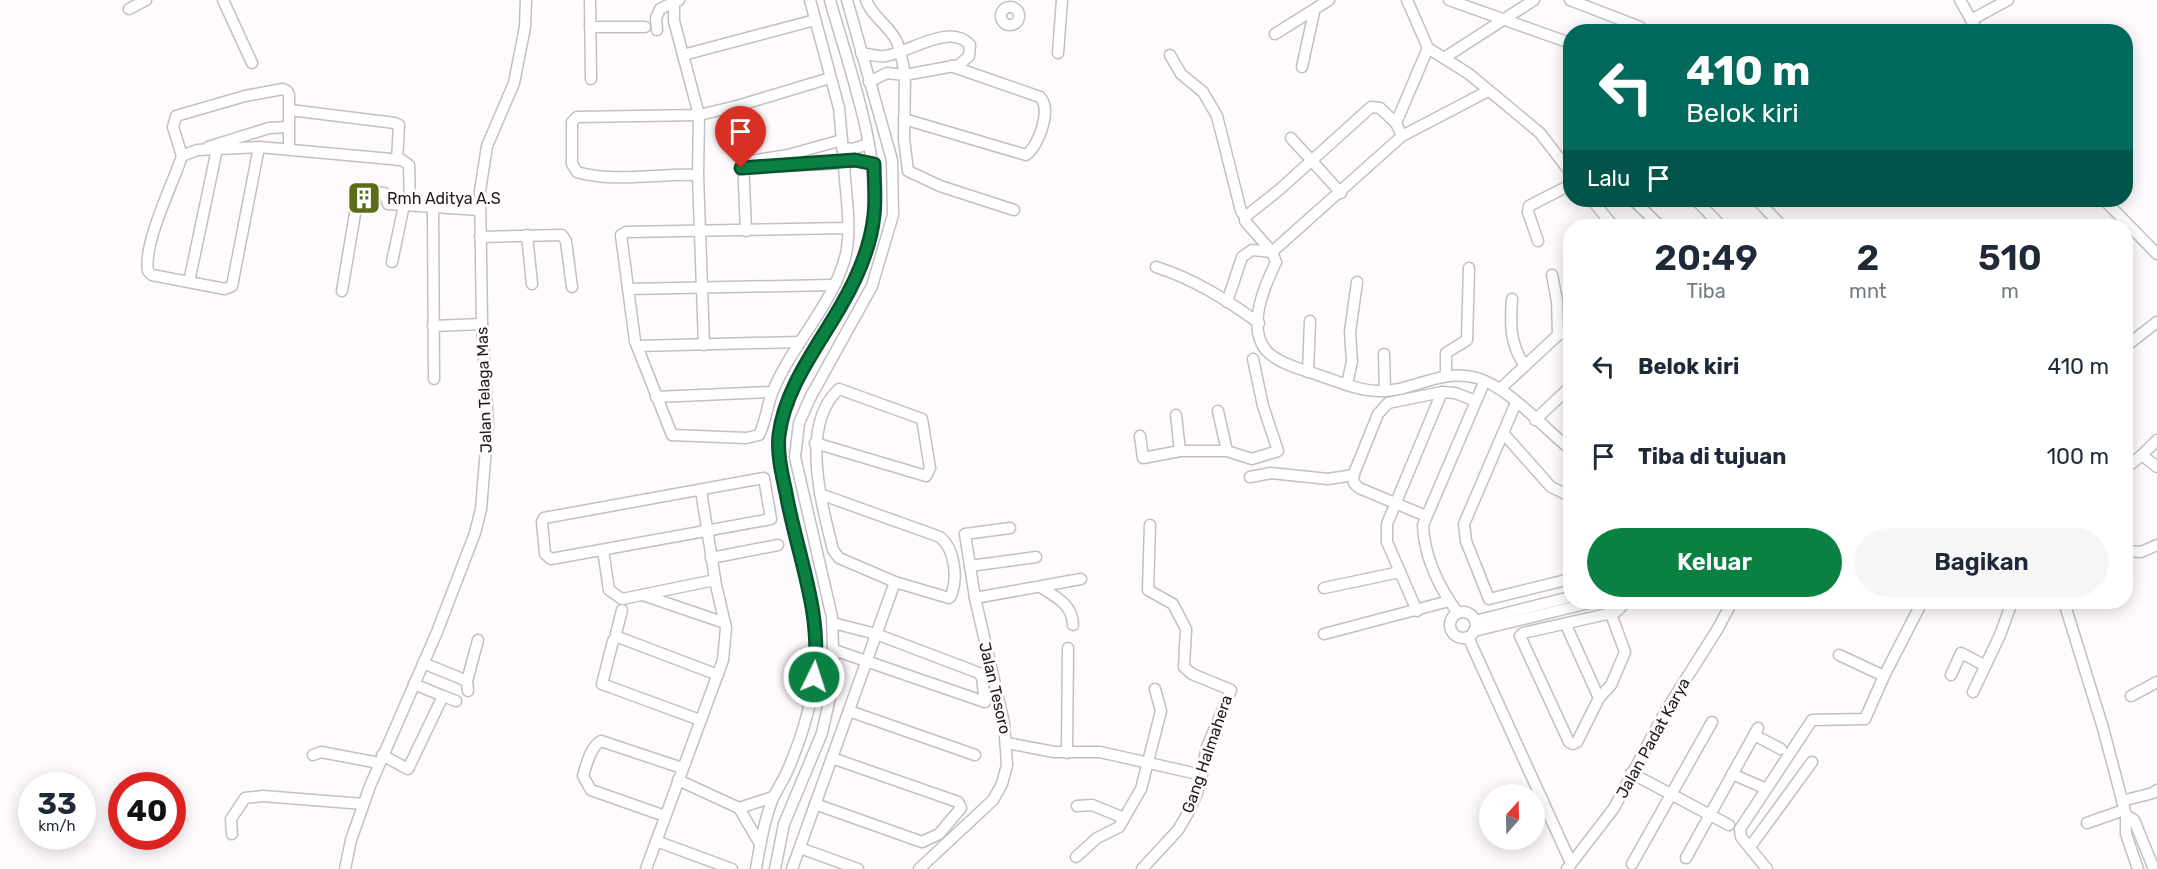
<!DOCTYPE html>
<html lang="id">
<style>
body{margin:0;font-family:Rubik,sans-serif;background:#f6f6f7;color:#1f2937;height:100vh;display:flex;flex-direction:column;font-size:22px;white-space:nowrap}
*{box-sizing:border-box;margin:0}
p{font-size:20px;color:#747a83}
.icon{flex:none;width:33px;height:33px;fill:none;stroke:currentColor;stroke-width:2;stroke-linecap:round;stroke-linejoin:round}
.map{position:relative;flex:1;overflow:hidden}
.details{position:absolute;left:1563px;top:219px;width:570px;height:390px;display:flex;flex-direction:column;background:#fff;border-radius:24px;box-shadow:0 3px 15px #0003}
.details>*{flex:none}
.guide{position:absolute;left:1563px;top:24px;width:570px;height:183px;border-radius:24px;box-shadow:0 3px 15px #0003;background:#00695c;color:#fff;overflow:hidden}
.needle{width:39px;rotate:20deg}
.fabs{position:absolute;left:1479px;top:784px;display:grid;gap:12px}
.fabs a{display:grid;place-items:center;width:66px;height:66px;border-radius:50%;background:#fff;box-shadow:0 3px 15px #0003;font-size:30px}
.speed{position:absolute;left:18px;top:772px;display:flex;gap:12px;font-size:30px;font-weight:700;text-align:center}
.speed>*{display:grid;place-content:center;width:78px;height:78px;border-radius:50%;background:#fff;box-shadow:0 3px 15px #0003;line-height:1}
.speed small{font-size:15px;font-weight:400}
.speed .limit{border:9px solid #d22;background:#fff;color:#111}
.pin{position:absolute;display:grid;place-items:center;width:51px;height:51px;color:#fff;margin:-62px -26px;border-radius:50% 50% 50% 0;rotate:-45deg;box-shadow:0 0 6px #0007}
.pin .icon{rotate:45deg}
.me{position:absolute;width:66px;margin:-33px;rotate:4deg;stroke-linejoin:round;filter:drop-shadow(0 0 4px #0008)}
.turn{display:flex;align-items:center;gap:21px;height:126px;padding:0 24px;font-size:27px}
.turn .icon{width:78px;height:78px;stroke-width:2.5}
.turn b{display:block;font-size:42px;line-height:51px}
.then{display:flex;align-items:center;height:57px;padding:0 24px;background:#0003;gap:12px;font-size:22px}
.eta{display:flex;justify-content:space-evenly;align-items:center;height:102px;text-align:center}
.eta b{font-size:36px;font-weight:600;line-height:42px}
.primary-button{display:flex;gap:12px;margin-top:auto;padding:12px 24px}
.primary-button a{flex:1;height:69px;border-radius:36px;background:#0b8043;color:#fff;font-size:24px;font-weight:600;line-height:69px;text-align:center}
.primary-button a+a{background:#f6f6f7;color:#1f2937}
ul{padding:0;list-style:none}
li{display:flex;align-items:center;gap:18px;height:90px;padding:0 24px}
li div{flex:1}
li b{display:block;font-size:22px}
li em{font-style:normal}
.map>svg:first-child{display:block}
.lines{fill:none;stroke-linecap:round;stroke-linejoin:round}
.minor-casing{stroke:#c4bfc3;stroke-width:13}
.minor{stroke:#fff;stroke-width:10}
.route-casing{stroke:#07532c;stroke-width:15}
.route{stroke:#0b8043;stroke-width:10}
.labels{text-anchor:middle;dominant-baseline:central;stroke-width:6;stroke-linejoin:round;paint-order:stroke}
.poi-label{font-size:16px;fill:#1e1d1e;stroke:#fffafd;text-anchor:start}
.street-label{font-size:16px;fill:#1e1d1e;stroke:#fffafd}
</style>
<div class="map">
<svg width="2157" height="869" viewBox="0 0 2157 869">
<rect width="100%" height="100%" fill="#fffafd"/>
<g class="lines">
<g class="minor-casing">
<g id="minor">
<polyline points="223,0 252,63"/>
<polyline points="590,0 591,79"/>
<polyline points="679,0 674,2 674,21 699,115 698,175 704,345"/>
<polyline points="1407,0 1428,48 1469,74 1540,133 1570,172"/>
<polyline points="1449,0 1570,43"/>
<polyline points="1570,0 1640,27 1643,32"/>
<polyline points="1960,0 1978,32"/>
<circle cx="1010" cy="16" r="9"/>
<polyline points="129,9 146,0"/>
<polyline points="1971,20 2008,0"/>
<polyline points="590,27 645,27"/>
<polyline points="657,30 656,18 660,9 674,2"/>
<polyline points="1275,34 1329,0"/>
<path d="M1428,48L1396,123L1402,136L1272,252L1276,262C1265,285 1247,325 1265,349C1276,363 1301,369 1318,375C1337,381 1359,391 1379,391C1413,392 1440,368 1477,378C1508,387 1544,428 1570,449"/>
<path d="M861,53C868,54 878,57 885,56C909,53 950,22 970,45L969,56L959,65L905,75C903,64 901,52 897,42C890,26 872,17 866,0"/>
<polyline points="1058,53 1062,0"/>
<polyline points="683,55 815,20"/>
<polyline points="1170,55 1181,74 1203,92 1217,116 1241,211 1245,217"/>
<polyline points="1444,58 1534,0"/>
<polyline points="1302,67 1314,12"/>
<polyline points="869,82 887,73 905,75 904,139 908,171 940,186 1014,210"/>
<polyline points="737,106 830,78"/>
<polyline points="290,110 395,123 399,125 397,160"/>
<path d="M904,119L1026,155C1039,146 1052,109 1040,97L951,66"/>
<polyline points="1402,136 1488,91"/>
<polyline points="1291,138 1341,193"/>
<polyline points="208,147 269,128 289,127"/>
<path d="M259,147L232,286L225,289L152,275L148,271C143,243 173,184 182,156L197,150L259,147L402,160L409,165L410,205"/>
<polyline points="842,148 853,149 868,144"/>
<polyline points="182,156 173,127 176,116 245,96 283,89 287,91 289,95 289,149"/>
<polyline points="750,161 788,155 842,140"/>
<polyline points="741,168 844,163 839,108 810,0"/>
<path d="M698,175C661,173 612,183 577,172L572,164V122L577,117L699,115L737,106L741,112L746,231"/>
<polyline points="1592,200 1613,226"/>
<polyline points="1633,200 1660,226"/>
<polyline points="1696,200 1721,226"/>
<polyline points="1757,200 1782,226"/>
<polyline points="2104,200 2157,254"/>
<polyline points="433,207 434,379"/>
<path d="M847,228L626,232L621,235L635,341L672,435L746,438L759,435C766,421 767,405 773,391C792,344 834,304 846,254C852,225 845,192 844,163L855,161L874,164"/>
<polyline points="527,235 532,284"/>
<polyline points="480,237 562,235 566,241 572,287"/>
<polyline points="1538,241 1528,212 1529,206 1570,185"/>
<polyline points="1272,252 1245,221 1245,217 1279,190 1371,107 1380,108 1396,123"/>
<polyline points="392,262 404,205"/>
<path d="M1156,267C1194,279 1227,300 1259,323"/>
<polyline points="1552,275 1557,301 1558,335"/>
<polyline points="189,282 217,149"/>
<polyline points="628,289 833,285"/>
<polyline points="342,291 359,190 384,193 388,204 480,210"/>
<path d="M1512,299C1510,324 1510,345 1525,366"/>
<polyline points="1227,302 1242,257 1252,250 1272,252"/>
<polyline points="433,326 482,324"/>
<polyline points="637,346 798,342"/>
<polyline points="2126,346 2157,322"/>
<polyline points="1384,354 1385,391"/>
<polyline points="1308,372 1310,321"/>
<polyline points="1446,376 1446,353 1467,340 1469,268"/>
<polyline points="1347,385 1352,361 1350,332 1357,282"/>
<polyline points="1500,389 1558,335 1570,331"/>
<polyline points="656,397 772,392"/>
<polyline points="1515,405 1464,524 1466,541 1489,599 1570,579"/>
<polyline points="1218,411 1227,451"/>
<polyline points="1176,415 1180,451"/>
<polyline points="1535,420 1570,387"/>
<polyline points="1503,433 1551,487 1570,496"/>
<polyline points="1140,436 1143,458 1180,451 1227,451 1252,459 1278,451 1263,406 1253,359"/>
<path d="M815,443L926,476L930,468L922,419L839,389C799,425 822,505 833,550L839,558L895,582L949,598L951,596C958,578 955,549 940,537L820,494"/>
<polyline points="2142,455 2157,440"/>
<polyline points="2126,468 2142,455 2157,467"/>
<polyline points="1250,477 1271,473 1328,479 1354,475"/>
<polygon points="764,478 771,519 551,559 545,554 542,522 544,518"/>
<polyline points="1426,516 1359,488 1354,483 1353,476 1378,414 1388,403 1442,392 1455,393 1476,401"/>
<polyline points="603,550 609,590 622,599 715,580"/>
<polyline points="2126,551 2141,552 2157,545"/>
<polyline points="711,558 778,545"/>
<polyline points="970,566 1036,557"/>
<path d="M1042,588C1057,597 1073,606 1073,625"/>
<polyline points="1324,588 1400,572"/>
<polyline points="643,595 725,623"/>
<polyline points="975,598 965,534 1010,528"/>
<polyline points="2064,602 2103,728 2126,815 2126,834 2138,869"/>
<polyline points="1417,611 1387,542 1387,524 1442,392"/>
<circle cx="1463" cy="625" r="13"/>
<path d="M1458,613C1439,588 1424,556 1423,525L1483,385"/>
<polyline points="1475,621 1570,597"/>
<polyline points="833,623 876,634 979,673 982,678 985,702 834,650"/>
<polyline points="1566,625 1599,698 1577,742 1573,744 1569,742 1520,636 1523,633 1616,612 1626,602"/>
<polyline points="1474,631 1593,602"/>
<polyline points="1324,634 1449,601"/>
<polyline points="1468,637 1571,863"/>
<polyline points="615,638 622,610"/>
<polyline points="1839,655 1884,676 1922,602"/>
<polyline points="423,663 467,681"/>
<polyline points="1951,675 1961,653 1984,665"/>
<polyline points="468,691 467,681 478,640"/>
<polyline points="1973,692 2000,635 2012,602"/>
<polyline points="443,696 456,701"/>
<polyline points="2131,696 2157,682"/>
<polyline points="1599,698 1611,685 1625,652 1611,614"/>
<polyline points="849,711 975,755"/>
<polyline points="700,720 602,684 613,641 618,637 718,675"/>
<polyline points="1754,735 1781,749"/>
<polyline points="1007,743 1054,752 1100,752 1202,775"/>
<polyline points="1067,753 1068,648"/>
<polyline points="313,755 321,752 379,763"/>
<polyline points="382,755 408,769 443,696 414,684"/>
<polyline points="1631,773 1729,825"/>
<polyline points="1732,774 1762,787"/>
<polyline points="678,780 739,808 760,844"/>
<polyline points="2122,801 2153,793 2157,790"/>
<polyline points="815,804 922,842 939,834 961,808 958,802 832,758"/>
<polyline points="1077,806 1092,805 1124,818"/>
<polyline points="739,808 773,797"/>
<polyline points="2126,815 2134,820 2154,869"/>
<path d="M665,816L591,790L583,776C586,765 591,746 601,741L682,768"/>
<polyline points="2087,823 2124,810"/>
<polyline points="232,834 231,819 245,798 263,796 363,804"/>
<polyline points="656,841 732,869"/>
<polyline points="1750,847 1812,762"/>
<polyline points="800,848 858,869"/>
<polyline points="1076,857 1097,838 1119,827 1141,789 1161,711 1155,689"/>
<polyline points="1686,858 1758,728"/>
<polyline points="1632,864 1712,722"/>
<polyline points="345,869 351,840 370,786 437,632 475,533 481,509 488,425 482,324 480,191 487,146 514,83 525,27 526,0"/>
<polyline points="646,869 723,660 726,628 716,585 701,491"/>
<path d="M756,869C760,845 764,821 773,798C777,790 782,782 786,774C802,738 814,699 816,659C818,601 796,546 785,489C781,471 777,454 779,435C785,387 820,345 842,304C857,277 872,244 874,214C879,147 848,65 830,0"/>
<polyline points="775,869 784,824 822,733 834,679 832,617 795,457 799,423 810,398 872,286 893,215 892,160 847,0"/>
<polyline points="792,869 895,582"/>
<polyline points="919,869 993,800 1002,784 1007,765 1004,723 975,598 1081,579"/>
<polyline points="1142,869 1178,830 1188,813 1197,793 1207,747 1231,690 1192,674 1184,667 1186,629 1173,604 1148,590 1150,525"/>
<polyline points="1567,869 1614,808 1665,712 1717,630 1732,602"/>
<polyline points="1767,869 1741,837 1740,829 1812,720 1865,719 1884,676"/>
</g>
</g>
<use href="#minor" class="minor"/>
</g>
<g class="lines">
<g class="route-casing">
<path id="route" d="M741,168L855,160L874,164C874,181 876,198 874,215C871,245 857,278 842,304C819,345 785,387 779,435C777,455 782,474 786,493C797,555 823,613 814,677"/>
</g>
<use href="#route" class="route"/>
</g>
<defs>
<g id="building-square" transform="scale(1.725)"><rect x="-9" y="-9" width="18" height="18" rx="4" fill="#5a6d1b" stroke="#fffafd"/><path d="M-4-6H4V6H1V3H-1V6H-4ZM-2.5-4.3h1.7v1.8h-1.7ZM.8-4.3h1.7v1.8H.8ZM-2.5-1h1.7V.8h-1.7ZM.8-1h1.7V.8H.8Z" fill="#fff"/></g>
</defs>
<g fill-rule="evenodd">
<use href="#building-square" x="364" y="198"/>
</g>
<g class="labels">
<g class="poi-label">
<text x="387" y="198">Rmh Aditya A.S</text>
</g>
<g class="street-label">
<text transform="translate(484 390) rotate(-92)">Jalan Telaga Mas</text>
<text transform="translate(995 688) rotate(77)">Jalan Tesoro</text>
<text transform="translate(1653 738) rotate(-61)">Jalan Padat Karya</text>
<text transform="translate(1207 754) rotate(-71)">Gang Halmahera</text>
</g>
</g>
</svg>
<div class="fabs">
<a><svg class="needle" viewBox="-14 -14 28 28"><path d="M0-13l5 13h-10z" fill="#e53935"/><path d="M0 13l5-13h-10z" fill="#747a83"/></svg></a>
</div>
<div class="speed"><div>33<small>km/h</small></div><div class="limit">40</div></div>
<div class="pin" style="left:741px;top:168px;background:#d93025"><svg class="icon" aria-label="arrive" viewBox="0 0 24 24"><path d="M6 21V4h12l-3 4 3 4H6"/></svg></div>
<svg class="me" style="left:814px;top:677px" viewBox="-20 -20 40 40"><circle r="17" fill="#0b8043" stroke="#fff" stroke-width="3"/><path d="M0-11L8 9 0 5-8 9z" fill="#fff"/></svg>
<div class="guide">
<div class="turn"><svg class="icon" aria-label="left" viewBox="0 0 24 24"><path d="M17 20v-9H6M10 6l-5 5 5 5"/></svg><div><b>410 m</b>Belok kiri</div></div>
<div class="then">Lalu<svg class="icon" aria-label="arrive" viewBox="0 0 24 24"><path d="M6 21V4h12l-3 4 3 4H6"/></svg></div>
</div>
<section class="details">
<div class="eta">
<div><b>20:49</b><p>Tiba</p></div>
<div><b>2</b><p>mnt</p></div>
<div><b>510</b><p>m</p></div>
</div>
<ul>
<li><svg class="icon" aria-label="left" viewBox="0 0 24 24"><path d="M17 20v-9H6M10 6l-5 5 5 5"/></svg><div><b>Belok kiri</b></div><em>410 m</em></li>
<li><svg class="icon" aria-label="arrive" viewBox="0 0 24 24"><path d="M6 21V4h12l-3 4 3 4H6"/></svg><div><b>Tiba di tujuan</b></div><em>100 m</em></li>
</ul>
<div class="primary-button"><a>Keluar</a><a>Bagikan</a></div>
</section>
</div>
